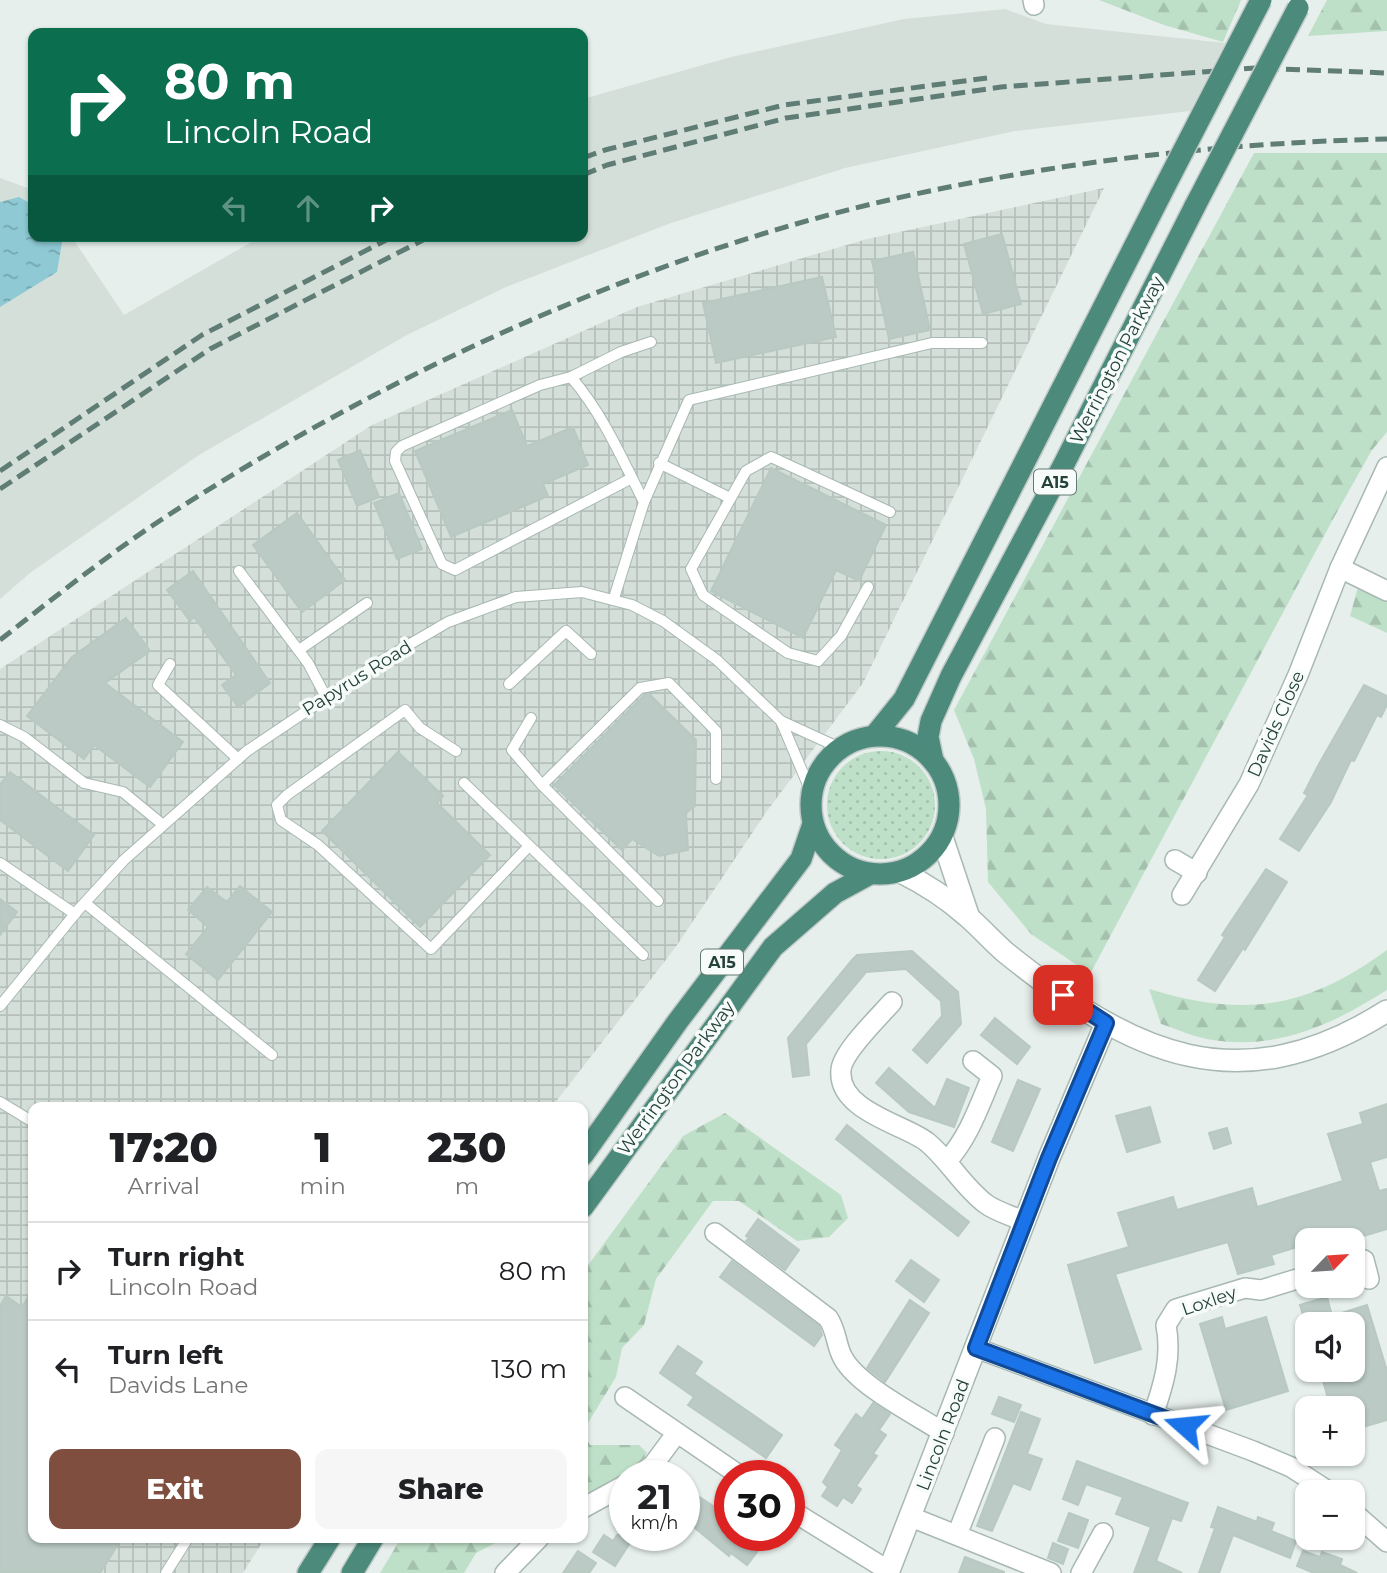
<!DOCTYPE html>
<meta charset="utf-8">
<style>
body{margin:0;font-family:Montserrat,sans-serif;background:#f6f6f6;color:#202124;height:100vh;display:flex;flex-direction:column;font-size:26px;white-space:nowrap}
*{box-sizing:border-box;margin:0}
p{font-size:23px;color:#757577}
.icon{flex:none;width:38px;height:38px;fill:none;stroke:currentColor;stroke-width:2;stroke-linecap:round;stroke-linejoin:round}
.map{position:relative;flex:1;overflow:hidden}
.panel{position:absolute;left:28px;top:1102px;width:560px;height:441px;display:flex;flex-direction:column;background:#fff;border-radius:14px;box-shadow:0 2px 5px #0004}
.panel>*{flex:none}
.banner{position:absolute;left:28px;top:28px;width:560px;height:214px;border-radius:14px;box-shadow:0 2px 5px #0004;background:#0b6e4f;color:#fff;overflow:hidden}
.needle{width:46px;rotate:65deg}
.fabs{position:absolute;left:1295px;top:1228px;display:grid;gap:14px}
.fabs a{display:grid;place-items:center;width:70px;height:70px;border-radius:14px;background:#fff;box-shadow:0 2px 5px #0004;font-size:35px}
.speed{position:absolute;left:609px;top:1460px;display:flex;gap:14px;font-size:35px;font-weight:700;text-align:center}
.speed>*{display:grid;place-content:center;width:91px;height:91px;border-radius:50%;background:#fff;box-shadow:0 2px 5px #0004;line-height:1}
.speed small{font-size:18px;font-weight:400}
.speed .limit{border:10px solid #d22;background:#fff;color:#111}
.pin{position:absolute;display:grid;place-items:center;width:60px;height:60px;color:#fff;margin:-30px;border-radius:14px;box-shadow:0 4px 10px #0006}
.me{position:absolute;width:77px;margin:-38px;rotate:288deg;stroke-linejoin:round;filter:drop-shadow(0 0 5px #0008)}
.turn{display:flex;align-items:center;gap:24px;height:147px;padding:0 21px;font-size:32px}
.turn .icon{width:91px;height:91px;stroke-width:2.5}
.turn b{display:block;font-size:49px;line-height:60px}
.lanes{display:flex;align-items:center;height:66px;padding:0 21px;background:#0003;justify-content:center;gap:35px;direction:ltr}
.lanes .off{opacity:.35}
.eta{display:flex;justify-content:space-evenly;align-items:center;height:119px;text-align:center}
.eta b{font-size:42px;font-weight:800;line-height:49px}
.primary-button{display:flex;gap:14px;margin-top:auto;padding:14px 21px}
.primary-button a{flex:1;height:80px;border-radius:14px;background:#7f4e3f;color:#fff;font-size:28px;font-weight:800;line-height:80px;text-align:center}
.primary-button a+a{background:#f6f6f6;color:#202124}
ul{padding:0;list-style:none}
li{display:flex;align-items:center;gap:21px;height:98px;padding:0 21px;border-top:2px solid #e0e0e0}
li div{flex:1}
li b{display:block;font-size:26px}
li em{font-style:normal}
.map>svg:first-child{display:block}
.built{fill:#d4dfda}
.industrial{fill:url(#industrial-grid)}
.grass{fill:url(#grass-dots)}
.forest{fill:url(#forest-firs)}
.water{fill:url(#water-ripples)}
.building{fill:#bbcac4;stroke:#b8c9c2;stroke-width:2}
.lines{fill:none;stroke-linecap:round;stroke-linejoin:round}
.service-casing{stroke:#a8b8b2;stroke-width:12}
.minor-casing{stroke:#a8b8b2;stroke-width:22}
.tertiary-casing{stroke:#a8b8b2;stroke-width:24}
.trunk-casing{stroke:#c2cac8;stroke-width:24}
.service{stroke:#fff;stroke-width:10}
.minor{stroke:#fff;stroke-width:19}
.tertiary{stroke:#fff;stroke-width:21}
.trunk{stroke:#4c8a7c;stroke-width:21}
.rail{stroke:#5f7d75;stroke-width:5;stroke-dasharray:14 7;stroke-linecap:butt}
.trunk-bridge-casing{stroke:#c2cac8;stroke-width:24;stroke-linecap:butt}
.trunk-bridge{stroke:#4c8a7c;stroke-width:21}
.route-casing{stroke:#114b97;stroke-width:18}
.route{stroke:#1a73e8;stroke-width:12}
.labels{text-anchor:middle;dominant-baseline:central;stroke-width:7;stroke-linejoin:round;paint-order:stroke}
.shield{fill:#f7fbf9;stroke:#637a73;stroke-width:2}
.shield-label{font-size:16px;font-weight:bold;fill:#24423a}
.street-label{font-size:18px;fill:#24423a;stroke:#f7fbf9}
</style>
<div class="map">
<svg width="1387" height="1573" viewBox="0 0 1387 1573">
<defs>
<pattern id="industrial-grid" width="8" height="8" patternUnits="userSpaceOnUse" patternTransform="scale(1.75)"><rect width="8" height="8" fill="#d4dfda"/><path d="M0 4h8M4 0v8" fill="none" stroke="#b6c1bc"/></pattern>
<pattern id="grass-dots" width="8" height="8" patternUnits="userSpaceOnUse" patternTransform="scale(1.75)"><rect width="8" height="8" fill="#bfe0c8"/><path d="M2 2h.1M6 6h.1" fill="none" stroke="#a4c1ad" stroke-width="1.8" stroke-linecap="round"/></pattern>
<pattern id="forest-firs" width="22" height="20" patternUnits="userSpaceOnUse" patternTransform="scale(1.75)"><rect width="22" height="20" fill="#bfe0c8"/><path d="M5 1l3.5 6h-7zM16 11l3.5 6h-7z" fill="#a4c1ad"/></pattern>
<pattern id="water-ripples" width="26" height="14" patternUnits="userSpaceOnUse" patternTransform="scale(1.75)"><rect width="26" height="14" fill="#8ec9d4"/><path d="M2 4q2-2 4 0t4 0M15 11q2-2 4 0t4 0" fill="none" stroke="#74a5ad"/></pattern>
</defs>
<rect width="100%" height="100%" fill="#e6efeb"/>
<polygon class="built" points="1005,9 1046,24 1225,43 1190,111 1015,131 845,168 671,223 506,287 407,335 199,455 30,573 0,599 0,178 33,190 33,236 71,236 124,315 262,236 583,236 583,99 731,57 904,19"/>
<polygon class="industrial" points="1104,188 863,683 767,811 675,948 551,1108 33,1108 33,1538 265,1538 243,1573 0,1573 0,669 372,425 637,307 867,239"/>
<circle class="grass" cx="881" cy="805" r="54"/>
<g class="forest">
<polygon points="1099,0 1241,0 1223,42 1164,25"/>
<polygon points="1327,0 1387,0 1387,31 1308,36"/>
<polygon points="1254,153 1387,153 1387,432 1372,450 1332,521 1090,974 1031,934 988,882 986,809 974,759 954,710"/>
<polygon points="1358,587 1387,602 1387,633 1350,616"/>
<path d="M1387,950V990C1333,1024 1279,1050 1213,1040C1196,1038 1177,1029 1161,1024L1149,989C1245,1018 1306,1009 1387,950Z"/>
<polygon points="725,1113 841,1195 848,1218 829,1237 797,1241 739,1201 713,1201 656,1279 644,1325 622,1348 616,1377 583,1431 583,1272 683,1136"/>
<path d="M583,1433L590,1445H639L647,1453L639,1469C624,1480 611,1486 590,1492L583,1488Z"/>
<polygon points="401,1538 505,1538 476,1553 464,1573 380,1573"/>
</g>
<polygon class="water" points="19,197 33,205 33,236 59,236 62,242 57,272 0,307 0,202"/>
<g class="building">
<polygon points="1002,234 1021,304 983,314 964,244"/>
<polygon points="913,252 930,330 889,339 872,261"/>
<polygon points="822,277 836,337 716,363 703,303"/>
<polygon points="512,410 527,446 573,427 588,465 543,484 548,496 451,537 415,451"/>
<polygon points="360,450 379,497 357,506 338,460"/>
<polygon points="771,468 886,525 859,581 836,570 803,638 711,591"/>
<polygon points="399,493 422,549 397,559 374,503"/>
<polygon points="297,513 345,580 302,612 253,545"/>
<polygon points="193,571 270,683 238,707 222,685 236,675 194,617 190,621 167,590"/>
<polygon points="126,618 150,651 105,683 183,742 150,787 94,745 84,759 27,716 72,657"/>
<polygon points="1364,685 1387,696 1387,705 1381,717 1377,715 1354,761 1351,760 1331,802 1299,851 1280,839 1308,795 1304,793 1319,764"/>
<polygon points="649,694 696,740 695,806 686,813 688,850 659,856 632,839 622,850 554,785 644,695"/>
<polygon points="398,752 443,796 437,803 490,855 420,927 322,831"/>
<polygon points="10,772 94,835 68,871 0,820 0,784"/>
<polygon points="1266,869 1287,882 1245,950 1243,948 1215,991 1198,980 1225,937 1222,935"/>
<polygon points="240,886 272,912 218,980 186,954 208,927 188,910 207,887 227,902"/>
<polygon points="0,899 17,912 0,935"/>
<polygon points="912,951 958,992 961,1024 927,1063 913,1050 942,1016 941,1001 906,969 866,972 806,1044 809,1075 793,1077 788,1038 852,960 857,955"/>
<polygon points="995,1018 1030,1047 1017,1064 981,1035"/>
<polygon points="889,1068 935,1108 947,1079 969,1088 954,1127 909,1112 876,1083"/>
<polygon points="1018,1080 1040,1089 1013,1151 992,1142"/>
<polygon points="1387,1104 1387,1157 1370,1162 1379,1191 1387,1189 1387,1229 1360,1237 1357,1229 1318,1241 1307,1241 1307,1244 1271,1255 1274,1264 1238,1274 1228,1242 1115,1274 1141,1349 1095,1363 1068,1265 1129,1247 1118,1213 1173,1197 1177,1210 1252,1188 1257,1207 1343,1181 1328,1134 1363,1124 1360,1113"/>
<polygon points="1150,1107 1160,1142 1127,1152 1116,1116"/>
<polygon points="847,1125 969,1222 958,1236 836,1139"/>
<polygon points="1227,1128 1231,1143 1214,1149 1209,1133"/>
<polygon points="758,1219 799,1250 785,1270 746,1241 749,1238 746,1236"/>
<polygon points="911,1260 939,1280 924,1302 896,1281"/>
<polygon points="732,1261 819,1326 822,1335 814,1346 720,1277"/>
<polygon points="33,1289 33,1538 122,1538 100,1573 0,1573 0,1306 6,1296 22,1307"/>
<polygon points="1327,1297 1332,1316 1367,1305 1387,1371 1387,1420 1353,1430 1353,1409 1331,1409 1320,1370 1365,1370 1353,1325 1306,1325 1300,1305"/>
<polygon points="910,1300 929,1313 885,1382 867,1368"/>
<polygon points="1222,1317 1225,1329 1266,1317 1288,1391 1226,1410 1200,1324"/>
<polygon points="678,1346 702,1362 694,1374 782,1435 766,1458 688,1405 694,1397 660,1373"/>
<polygon points="999,1397 1021,1405 1014,1422 992,1414"/>
<polygon points="873,1403 890,1414 879,1430 886,1435 873,1454 877,1456 856,1486 861,1489 852,1503 843,1497 837,1506 822,1496 828,1487 823,1482 842,1450 835,1445 856,1414 862,1419"/>
<polygon points="1021,1412 1040,1419 1027,1454 1042,1459 1030,1490 1013,1483 992,1531 977,1526"/>
<polygon points="1077,1461 1188,1503 1181,1521 1172,1518 1156,1561 1182,1573 1134,1573 1151,1527 1116,1514 1123,1497 1086,1484 1078,1505 1063,1499"/>
<polygon points="684,1487 721,1511 730,1499 730,1535 770,1535 747,1565 731,1553 729,1556 684,1519"/>
<polygon points="1218,1507 1257,1522 1258,1517 1274,1523 1271,1531 1296,1541 1290,1558 1233,1535 1219,1573 1199,1573 1215,1528 1211,1527"/>
<polygon points="1069,1513 1088,1520 1078,1548 1058,1541"/>
<polygon points="604,1535 613,1541 617,1535 635,1535 615,1566 593,1552"/>
<polygon points="1053,1543 1068,1549 1063,1564 1048,1558"/>
<polygon points="578,1551 596,1563 589,1573 563,1573"/>
<polygon points="1303,1551 1320,1557 1322,1552 1342,1559 1340,1565 1357,1573 1314,1573 1297,1566"/>
<polygon points="965,1557 1004,1572 1004,1573 959,1573"/>
</g>
<g class="lines">
<g class="service-casing">
<g id="service">
<polyline points="571,377 621,352 651,342"/>
<polyline points="659,463 730,498"/>
<path d="M632,478L455,570L442,564L395,461L396,452L402,446L540,385L571,377C603,414 622,459 644,502"/>
<polyline points="239,571 308,663 326,697"/>
<polyline points="868,587 841,636 818,661 788,653 703,595 691,569 746,471 771,457 890,512"/>
<polyline points="614,598 644,502 689,400 932,343 982,343"/>
<polyline points="299,650 367,603"/>
<polyline points="170,664 158,685 238,759"/>
<polyline points="509,684 566,631 591,654"/>
<polyline points="531,718 512,750 542,785 658,901"/>
<polyline points="781,721 811,792"/>
<polyline points="0,725 24,737 84,783 123,792 162,824"/>
<polyline points="456,751 420,728 405,710 287,795 277,805 281,820 318,845 431,949 529,846"/>
<polyline points="464,783 643,955"/>
<polyline points="542,785 640,688 669,683 716,731 716,779"/>
<polyline points="0,863 75,914"/>
<polyline points="85,903 272,1055"/>
<polyline points="0,1006 79,909 124,860 247,751 381,661 448,622 516,597 582,592 632,605 663,621 717,660 781,721 840,748"/>
<polyline points="0,1102 33,1122"/>
<polyline points="166,1573 188,1538"/>
</g>
</g>
<g class="minor-casing">
<g id="minor">
<polyline points="1033,0 1034,5"/>
<polyline points="1340,568 1387,591"/>
<polyline points="1175,860 1197,873"/>
<polyline points="1182,895 1249,784 1298,675 1340,568 1387,467"/>
<path d="M892,1002C880,1016 842,1052 841,1070C837,1111 906,1125 927,1142C949,1160 963,1187 986,1204C997,1212 1013,1216 1025,1222"/>
<path d="M947,1161C969,1137 979,1106 992,1076L973,1061"/>
<path d="M715,1233L828,1318C837,1331 836,1346 843,1358C858,1386 917,1415 944,1433"/>
<polyline points="1353,1264 1364,1260 1369,1279"/>
<polyline points="976,1348 1253,1451 1291,1467 1331,1493"/>
<polyline points="625,1397 739,1475"/>
<path d="M1153,1415C1164,1384 1172,1357 1166,1325L1176,1309L1245,1288L1261,1290L1307,1276"/>
<polyline points="639,1475 653,1465 676,1434"/>
<polyline points="583,1508 625,1485"/>
<polyline points="789,1509 889,1571"/>
<polyline points="1353,1512 1387,1542"/>
<polyline points="911,1517 1051,1573"/>
<polyline points="957,1535 995,1438"/>
<polyline points="505,1573 539,1538"/>
<polyline points="1081,1573 1103,1533"/>
</g>
</g>
<g class="tertiary-casing">
<g id="tertiary">
<polyline points="942,837 968,915"/>
<path d="M901,872C925,884 947,898 967,916C981,928 992,941 1006,953C1132,1054 1238,1105 1387,1011"/>
<polyline points="888,1573 1049,1158 1106,1023"/>
</g>
</g>
<g class="trunk-casing">
<g id="trunk">
<polyline points="875,735 904,699 1161,194"/>
<circle cx="880" cy="805" r="69"/>
<polyline points="933,761 928,737 931,721 951,676 1064,464 1195,206"/>
<polyline points="583,1155 678,1021 801,859 813,824"/>
<polyline points="583,1207 773,947 835,893 870,874"/>
<polyline points="308,1573 330,1538"/>
<polyline points="352,1573 373,1538"/>
</g>
</g>
<use href="#service" class="service"/>
<use href="#minor" class="minor"/>
<use href="#tertiary" class="tertiary"/>
<use href="#trunk" class="trunk"/>
<g class="rail">
<polyline points="583,158 605,150 784,105 987,78"/>
<polyline points="583,175 607,165 786,118 1001,87 1255,68 1387,73"/>
<polyline points="0,471 202,335 394,236"/>
<polyline points="0,489 210,349 431,236"/>
<path d="M0,640C55,597 111,552 170,514C385,375 642,256 893,199C1056,162 1220,143 1387,139"/>
</g>
<g class="trunk-bridge-casing">
<g id="trunk-bridge">
<polyline points="1161,194 1261,0"/>
<polyline points="1195,206 1298,8"/>
</g>
</g>
<use href="#trunk-bridge" class="trunk-bridge"/>
</g>
<g class="lines">
<g class="route-casing">
<polyline id="route" points="1063,995 1106,1023 1049,1158 976,1348 1185,1426"/>
</g>
<use href="#route" class="route"/>
</g>
<g class="labels">
<g class="shield">
<rect x="1034" y="469.5" width="42" height="25" rx="5"/>
<rect x="701" y="949.5" width="42" height="25" rx="5"/>
</g>
<g class="shield-label">
<text x="1055" y="482">A15</text>
<text x="722" y="962">A15</text>
</g>
<g class="street-label">
<text transform="translate(1117 360) rotate(-63)">Werrington Parkway</text>
<text transform="translate(357 678) rotate(-32)">Papyrus Road</text>
<text transform="translate(1276 724) rotate(-66)">Davids Close</text>
<text transform="translate(676 1078) rotate(-54)">Werrington Parkway</text>
<text transform="translate(1209 1301) rotate(-19)">Loxley</text>
<text transform="translate(943 1435) rotate(-69)">Lincoln Road</text>
</g>
</g>
</svg>
<div class="fabs">
<a><svg class="needle" viewBox="-14 -14 28 28"><path d="M0-13l5 13h-10z" fill="#e53935"/><path d="M0 13l5-13h-10z" fill="#757577"/></svg></a>
<a><svg class="icon" aria-label="sound" viewBox="0 0 24 24"><path d="M4 9h4l5-4v14l-5-4H4zM17 9q2 3 0 6"/></svg></a>
<a>+</a>
<a>−</a>
</div>
<div class="speed"><div>21<small>km/h</small></div><div class="limit">30</div></div>
<div class="pin" style="left:1063px;top:995px;background:#d93025"><svg class="icon" aria-label="arrive" viewBox="0 0 24 24"><path d="M6 21V4h12l-3 4 3 4H6"/></svg></div>
<svg class="me" style="left:1185px;top:1426px" viewBox="-20 -20 40 40"><path d="M0-17L14 15 0 8-14 15z" fill="#1a73e8" stroke="#fff" stroke-width="4"/></svg>
<div class="banner">
<div class="turn"><svg class="icon" aria-label="right" viewBox="0 0 24 24"><path d="M7 20v-9h11M14 6l5 5-5 5"/></svg><div><b>80 m</b>Lincoln Road</div></div>
<div class="lanes"><svg class="icon off" aria-label="left" viewBox="0 0 24 24"><path d="M17 20v-9H6M10 6l-5 5 5 5"/></svg><svg class="icon off" aria-label="ahead" viewBox="0 0 24 24"><path d="M12 20V5M6 11l6-6 6 6"/></svg><svg class="icon" aria-label="right" viewBox="0 0 24 24"><path d="M7 20v-9h11M14 6l5 5-5 5"/></svg></div>
</div>
<section class="panel">
<div class="eta">
<div><b>17:20</b><p>Arrival</p></div>
<div><b>1</b><p>min</p></div>
<div><b>230</b><p>m</p></div>
</div>
<ul>
<li><svg class="icon" aria-label="right" viewBox="0 0 24 24"><path d="M7 20v-9h11M14 6l5 5-5 5"/></svg><div><b>Turn right</b><p>Lincoln Road</p></div><em>80 m</em></li>
<li><svg class="icon" aria-label="left" viewBox="0 0 24 24"><path d="M17 20v-9H6M10 6l-5 5 5 5"/></svg><div><b>Turn left</b><p>Davids Lane</p></div><em>130 m</em></li>
</ul>
<div class="primary-button"><a>Exit</a><a>Share</a></div>
</section>
</div>
